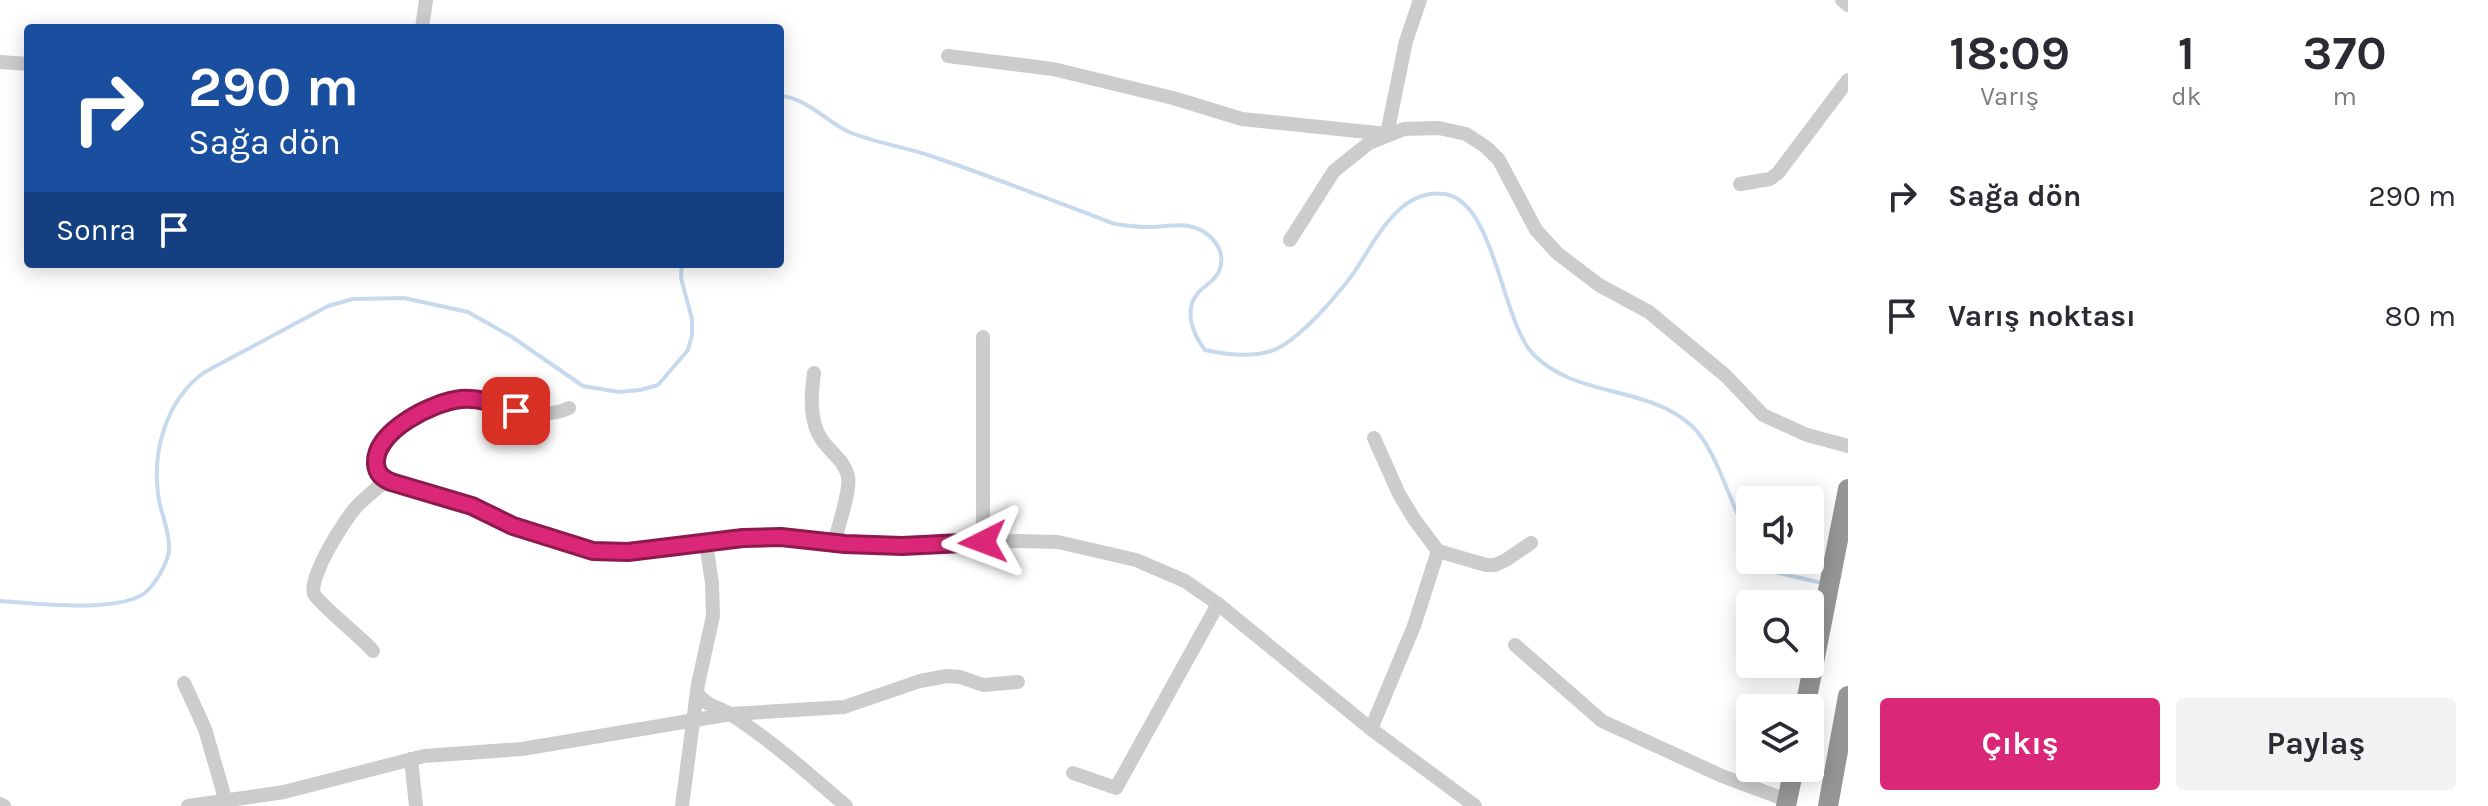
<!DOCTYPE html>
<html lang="tr">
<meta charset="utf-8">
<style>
body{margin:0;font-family:Karla,sans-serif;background:#f2f2f3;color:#2b2b33;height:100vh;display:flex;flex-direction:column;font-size:30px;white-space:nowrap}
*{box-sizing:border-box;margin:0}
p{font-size:26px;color:#7c7c81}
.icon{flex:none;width:44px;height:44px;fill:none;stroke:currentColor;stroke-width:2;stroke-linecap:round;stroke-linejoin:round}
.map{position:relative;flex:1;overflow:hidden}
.panel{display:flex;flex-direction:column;background:#fff;width:640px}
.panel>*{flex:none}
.top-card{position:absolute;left:24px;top:24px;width:760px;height:244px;border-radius:8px;box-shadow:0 4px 20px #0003;background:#1a4fa0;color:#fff;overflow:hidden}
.buttons{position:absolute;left:1736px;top:486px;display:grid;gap:16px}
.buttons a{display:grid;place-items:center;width:88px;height:88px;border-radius:8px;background:#fff;box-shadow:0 4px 20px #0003;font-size:40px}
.pin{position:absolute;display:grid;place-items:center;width:68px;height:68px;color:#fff;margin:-34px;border-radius:16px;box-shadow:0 4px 12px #0006}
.me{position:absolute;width:88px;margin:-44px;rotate:267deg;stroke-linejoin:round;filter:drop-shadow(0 0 6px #0008)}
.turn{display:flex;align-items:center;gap:28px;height:168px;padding:0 32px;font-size:36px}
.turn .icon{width:104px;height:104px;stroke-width:2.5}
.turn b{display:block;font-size:56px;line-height:68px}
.then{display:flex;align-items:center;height:76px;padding:0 32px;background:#0003;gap:16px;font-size:30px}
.eta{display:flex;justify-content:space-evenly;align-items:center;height:136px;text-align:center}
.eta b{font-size:48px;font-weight:700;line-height:56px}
.button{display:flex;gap:16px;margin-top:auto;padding:16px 32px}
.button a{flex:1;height:92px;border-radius:8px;background:#db2777;color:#fff;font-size:32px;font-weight:700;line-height:92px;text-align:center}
.button a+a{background:#f2f2f3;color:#2b2b33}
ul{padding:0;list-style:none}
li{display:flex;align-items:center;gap:24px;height:120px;padding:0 32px}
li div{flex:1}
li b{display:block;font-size:30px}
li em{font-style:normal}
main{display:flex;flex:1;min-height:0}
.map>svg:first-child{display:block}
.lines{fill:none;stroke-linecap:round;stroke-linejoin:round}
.stream{stroke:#c7daed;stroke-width:4}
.minor{stroke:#ccc;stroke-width:14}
.highway{stroke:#969696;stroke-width:20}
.route-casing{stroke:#8e194d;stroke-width:20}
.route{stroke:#db2777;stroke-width:14}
</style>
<main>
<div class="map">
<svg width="1848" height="806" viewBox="0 0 1848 806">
<rect width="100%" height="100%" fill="#fff"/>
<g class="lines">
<g class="stream">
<path d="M780,96C805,97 826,121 849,132C876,143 905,147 931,156C993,177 1054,201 1115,224C1125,225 1136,227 1146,227C1160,228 1175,223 1189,226C1209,230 1228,249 1219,271C1215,282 1204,285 1198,293C1183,311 1193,334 1205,350C1227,355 1261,359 1282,346C1306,331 1329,304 1347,282C1372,251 1394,187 1445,194C1495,202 1502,322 1533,354C1575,398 1648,385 1692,426C1718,451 1730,506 1750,539"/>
<polyline points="1766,560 1778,573 1818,582"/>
<path d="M0,601C33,603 120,614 146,592C156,583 168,563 169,549C170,533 162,516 159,500C151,454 165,402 203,373L328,306L353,299L404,298L468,312L512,337L583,386L619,392L640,390L658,385L688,350L692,335V319L681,278L682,264"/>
</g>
<g class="minor">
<polyline points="1842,0 1848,5"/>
<polyline points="422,28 426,0"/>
<polyline points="948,56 1053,69 1173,98 1242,119 1387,134 1406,41 1420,0"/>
<polyline points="0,62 28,64"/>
<polyline points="1740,184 1770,179 1778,173 1848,80"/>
<polyline points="1290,240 1334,171 1369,143 1404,129 1439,128 1466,134 1486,147 1499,160 1536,230 1557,253 1599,285 1649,312 1726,376 1763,415 1807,435 1848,446"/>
<path d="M814,373C811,395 809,422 822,440C831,453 844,460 848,476C851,490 838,527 834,543"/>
<path d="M569,408C532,425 501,398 465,399C444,399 424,411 407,422C395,429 382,437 378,452C374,466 377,476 391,482L472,506L513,526L593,551L628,552L743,538L781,537L845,544L902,546L1018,541L1058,542L1136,560L1185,581L1218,604L1371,729L1475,806"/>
<polyline points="1374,438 1399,494 1414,519 1438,551 1486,565 1495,565 1506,560 1531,543"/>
<polyline points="983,542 983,337"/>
<polyline points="1515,645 1602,721 1722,776 1787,800"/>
<path d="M373,651C362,638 318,603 314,594C308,577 346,517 358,505C367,496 377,488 387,480"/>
<polyline points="184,683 205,729 226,802"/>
<path d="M697,693C707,707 720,707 733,716C773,742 810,775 846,806"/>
<polyline points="1371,729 1414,626 1438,551"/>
<polyline points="411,759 416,806"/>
<polyline points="1073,773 1116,788 1218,604"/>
<polyline points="0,804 4,806"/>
<polyline points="188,806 284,792 424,756 522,749 731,714 844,707 920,681 947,676 960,677 983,685 1018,682"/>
<polyline points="682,806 698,684 713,616 712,583 706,543"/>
</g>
<g class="highway">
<polyline points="1805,708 1848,489"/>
<polyline points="1786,806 1794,768"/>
<polyline points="1828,806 1848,696"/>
</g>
</g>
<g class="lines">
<g class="route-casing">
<path id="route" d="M516,411C499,405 480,397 461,399C433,402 374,431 376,464C377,474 382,478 391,482L472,506L513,526L593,551L628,552L743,538L781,537L845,544L902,546L983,542"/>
</g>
<use href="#route" class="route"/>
</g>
</svg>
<div class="buttons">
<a><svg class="icon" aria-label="sound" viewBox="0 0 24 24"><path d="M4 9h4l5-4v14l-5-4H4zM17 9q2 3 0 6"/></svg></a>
<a><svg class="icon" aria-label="search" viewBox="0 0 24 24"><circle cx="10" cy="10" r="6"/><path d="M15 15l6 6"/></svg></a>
<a><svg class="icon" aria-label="layers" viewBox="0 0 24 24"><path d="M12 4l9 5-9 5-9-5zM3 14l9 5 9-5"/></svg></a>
</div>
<div class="pin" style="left:516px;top:411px;background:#d93025"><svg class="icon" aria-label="arrive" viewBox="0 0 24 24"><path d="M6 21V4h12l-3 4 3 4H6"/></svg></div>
<svg class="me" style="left:983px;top:542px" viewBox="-20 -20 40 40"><path d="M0-17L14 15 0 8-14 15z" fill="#db2777" stroke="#fff" stroke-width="4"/></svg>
<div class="top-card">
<div class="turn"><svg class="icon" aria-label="right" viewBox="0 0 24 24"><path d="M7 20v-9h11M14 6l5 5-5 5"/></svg><div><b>290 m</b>Sağa dön</div></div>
<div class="then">Sonra<svg class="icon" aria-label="arrive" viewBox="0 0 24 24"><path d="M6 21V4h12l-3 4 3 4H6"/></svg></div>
</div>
</div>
<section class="panel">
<div class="eta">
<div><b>18:09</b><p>Varış</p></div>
<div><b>1</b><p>dk</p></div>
<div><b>370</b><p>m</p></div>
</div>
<ul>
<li><svg class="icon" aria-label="right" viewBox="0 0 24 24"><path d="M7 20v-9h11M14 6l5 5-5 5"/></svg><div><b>Sağa dön</b></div><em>290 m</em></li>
<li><svg class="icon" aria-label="arrive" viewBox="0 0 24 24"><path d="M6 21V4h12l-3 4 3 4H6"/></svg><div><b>Varış noktası</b></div><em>80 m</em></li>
</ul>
<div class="button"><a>Çıkış</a><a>Paylaş</a></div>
</section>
</main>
